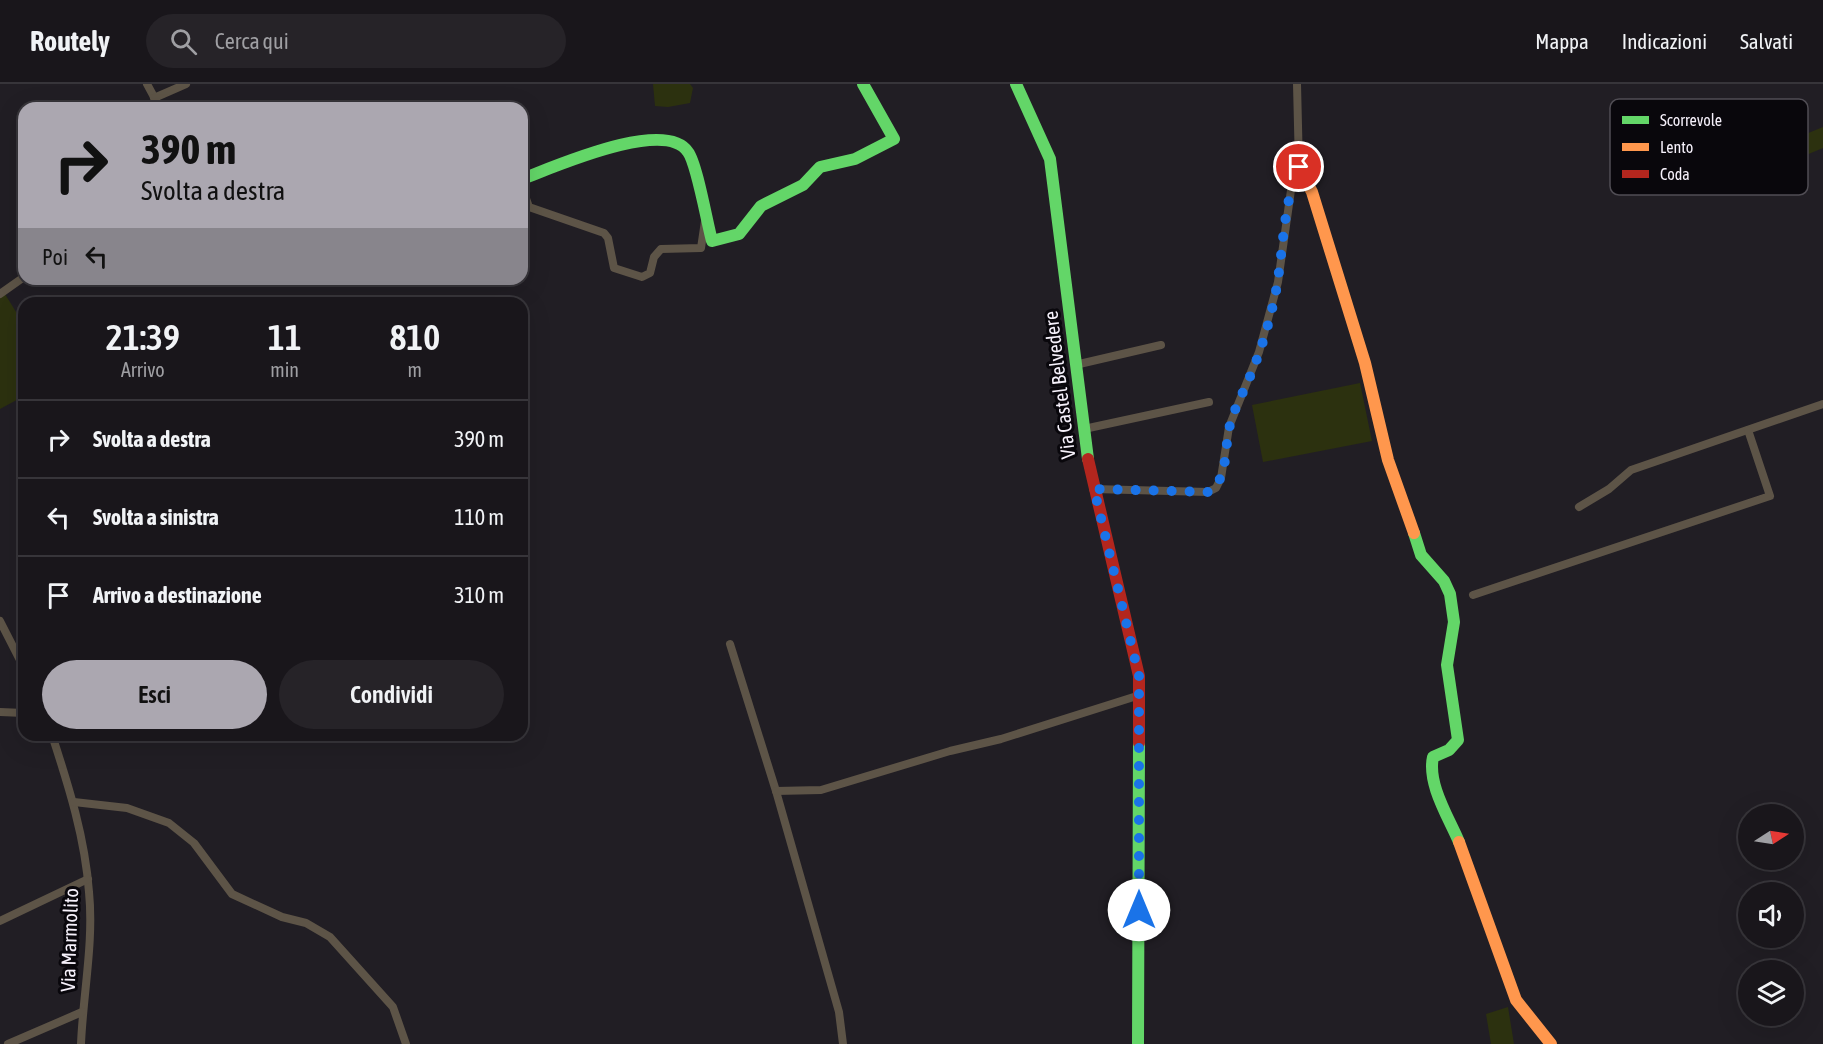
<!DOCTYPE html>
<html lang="it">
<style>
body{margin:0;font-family:"Asap Condensed",sans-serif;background:#262328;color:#f1f3f6;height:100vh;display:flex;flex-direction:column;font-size:22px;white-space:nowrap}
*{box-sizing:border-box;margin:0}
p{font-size:20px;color:#9f9fa3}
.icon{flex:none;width:33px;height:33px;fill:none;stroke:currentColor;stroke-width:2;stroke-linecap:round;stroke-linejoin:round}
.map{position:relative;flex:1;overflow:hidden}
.panel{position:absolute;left:18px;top:213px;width:510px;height:444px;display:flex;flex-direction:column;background:#19161b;border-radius:18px;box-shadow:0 6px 24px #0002,0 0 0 2px #37353a}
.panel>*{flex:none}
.banner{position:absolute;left:18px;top:18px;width:510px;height:183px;border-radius:18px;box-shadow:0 6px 24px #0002,0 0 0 2px #37353a;background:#aba7b0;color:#111;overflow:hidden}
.needle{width:39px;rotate:78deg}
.fabs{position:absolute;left:1738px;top:720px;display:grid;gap:12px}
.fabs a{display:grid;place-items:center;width:66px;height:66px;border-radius:50%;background:#19161b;box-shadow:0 6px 24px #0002,0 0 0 2px #37353a;font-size:30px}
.pin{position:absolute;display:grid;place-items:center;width:51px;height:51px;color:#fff;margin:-26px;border:3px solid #fff;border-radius:50%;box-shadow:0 2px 6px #0007}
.me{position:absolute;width:66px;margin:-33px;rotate:0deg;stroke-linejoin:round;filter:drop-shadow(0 0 4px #0008)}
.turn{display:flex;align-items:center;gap:21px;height:126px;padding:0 24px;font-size:27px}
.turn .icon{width:78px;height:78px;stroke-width:2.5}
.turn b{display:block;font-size:42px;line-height:51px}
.then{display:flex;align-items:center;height:57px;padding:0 24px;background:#0003;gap:12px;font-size:22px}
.eta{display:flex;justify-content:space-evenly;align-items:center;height:102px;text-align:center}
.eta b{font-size:36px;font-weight:600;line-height:42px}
.cta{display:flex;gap:12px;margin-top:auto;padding:12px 24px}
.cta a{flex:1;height:69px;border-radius:36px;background:#aba7b0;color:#111;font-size:24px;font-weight:600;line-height:69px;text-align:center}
.cta a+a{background:#262328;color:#f1f3f6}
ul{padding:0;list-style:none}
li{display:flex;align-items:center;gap:18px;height:78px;padding:0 24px;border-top:2px solid #37353a}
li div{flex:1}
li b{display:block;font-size:22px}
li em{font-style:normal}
header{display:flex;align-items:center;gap:36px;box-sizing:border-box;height:84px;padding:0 30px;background:#19161b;border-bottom:2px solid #37353a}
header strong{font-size:28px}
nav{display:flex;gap:33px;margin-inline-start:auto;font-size:21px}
.search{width:420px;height:54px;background:#262328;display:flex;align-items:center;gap:15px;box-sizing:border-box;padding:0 21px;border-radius:33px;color:#9f9fa3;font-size:22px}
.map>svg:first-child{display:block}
.green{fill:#2c310f}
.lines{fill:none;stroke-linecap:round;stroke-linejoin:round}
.street{stroke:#5d5447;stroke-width:8}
.fast{stroke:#63d668;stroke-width:12}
.slow{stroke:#ff974d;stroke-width:12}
.jam{stroke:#b3261e;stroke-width:12}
.route{stroke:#1a73e8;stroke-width:10;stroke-dasharray:0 18}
.labels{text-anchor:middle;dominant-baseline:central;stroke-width:6;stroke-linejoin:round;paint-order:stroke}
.street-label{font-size:20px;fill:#f6f1fb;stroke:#09070c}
.key{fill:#09070c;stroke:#504d54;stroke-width:1.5}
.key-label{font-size:16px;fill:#f6f1fb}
</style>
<header>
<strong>Routely</strong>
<div class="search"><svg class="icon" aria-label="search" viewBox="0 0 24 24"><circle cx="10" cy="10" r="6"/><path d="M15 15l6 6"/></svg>Cerca qui</div>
<nav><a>Mappa</a><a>Indicazioni</a><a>Salvati</a></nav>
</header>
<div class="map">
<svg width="1823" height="960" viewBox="0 0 1823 960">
<rect width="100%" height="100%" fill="#211e24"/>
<g class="green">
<polygon points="653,0 690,0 693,4 690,19 668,23 655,22"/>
<polygon points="1823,43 1823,64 1799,74 1791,56"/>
<polygon points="5,210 24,241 24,312 0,325 0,214"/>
<polygon points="1360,299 1372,357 1263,378 1252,321"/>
<polygon points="1508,923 1514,960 1491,960 1486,930"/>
</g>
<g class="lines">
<g class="street">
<polyline points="147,0 160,24"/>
<polyline points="154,14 186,0"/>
<polyline points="522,103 529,123 604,149 608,154 614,184 642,193 650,189 654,173 661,165 701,164 705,137"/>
<polyline points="0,210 24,193"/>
<polyline points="1075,281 1161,261"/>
<polyline points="1084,345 1209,318"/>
<polyline points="1093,405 1208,408 1216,404 1221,394 1229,343 1259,268 1278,198 1292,99 1299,83 1297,0"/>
<polyline points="1579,423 1609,405 1631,386 1823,320"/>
<polyline points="1473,511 1770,412 1748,346"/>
<polyline points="0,537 24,584"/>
<polyline points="730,560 776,707 839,928 843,960"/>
<polyline points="0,628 24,629"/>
<path d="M52,651C69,703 85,754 89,808C94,858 83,910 81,960"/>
<polyline points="776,707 821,706 950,667 1001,655 1140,611"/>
<polyline points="74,718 127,724 169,739 194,759 232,810 282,833 306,839 330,853 393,923 406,960"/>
<polyline points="0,837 88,795"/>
<polyline points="8,960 82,928"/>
</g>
<g class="fast">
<polyline points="1016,0 1050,75 1088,375"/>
<path d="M522,95C552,84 665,33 688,68C697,80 707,139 712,157L739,150L761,122L803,101L820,83L855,75L894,55L863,0"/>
<path d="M1414,449L1421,471L1444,497L1450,510L1454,538L1447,581L1458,656L1449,666L1433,673C1427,700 1449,734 1459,758"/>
<polyline points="1138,960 1139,659"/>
</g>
<g class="slow">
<polyline points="1299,83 1312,108 1365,279 1388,376 1414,449"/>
<polyline points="1459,758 1516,916 1551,960"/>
</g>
<polyline class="jam" points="1088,375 1139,592 1139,659"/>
</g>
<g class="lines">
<path class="route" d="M1139,826V592L1094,405L1208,408C1229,397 1224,362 1230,341C1233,329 1238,319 1243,308C1256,281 1266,251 1273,221C1284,176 1281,125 1299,83"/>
</g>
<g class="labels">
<g class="street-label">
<text transform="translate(1059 301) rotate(-97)">Via Castel Belvedere</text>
<text transform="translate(69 856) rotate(-88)">Via Marmolito</text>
</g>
</g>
<rect x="1610" y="15" width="198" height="96" rx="9" class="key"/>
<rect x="1622" y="32" width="27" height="8" fill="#63d668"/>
<rect x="1622" y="59" width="27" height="8" fill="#ff974d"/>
<rect x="1622" y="86" width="27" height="8" fill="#b3261e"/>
<g class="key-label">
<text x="1660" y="42">Scorrevole</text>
<text x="1660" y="69">Lento</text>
<text x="1660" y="96">Coda</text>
</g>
</svg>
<div class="fabs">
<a><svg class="needle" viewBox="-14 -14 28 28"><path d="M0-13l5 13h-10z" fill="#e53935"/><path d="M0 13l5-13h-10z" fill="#9f9fa3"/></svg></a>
<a><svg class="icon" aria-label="sound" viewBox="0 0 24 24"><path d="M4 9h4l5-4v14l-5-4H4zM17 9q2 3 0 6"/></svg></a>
<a><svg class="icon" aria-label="layers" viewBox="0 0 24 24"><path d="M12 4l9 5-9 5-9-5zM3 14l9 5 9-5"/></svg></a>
</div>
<div class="pin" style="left:1299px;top:83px;background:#d93025"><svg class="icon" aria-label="arrive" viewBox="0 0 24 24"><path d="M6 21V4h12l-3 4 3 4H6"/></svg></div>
<svg class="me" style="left:1139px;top:826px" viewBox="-20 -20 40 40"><circle r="19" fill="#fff"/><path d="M0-13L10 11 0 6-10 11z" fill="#1a73e8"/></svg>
<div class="banner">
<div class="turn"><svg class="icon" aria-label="right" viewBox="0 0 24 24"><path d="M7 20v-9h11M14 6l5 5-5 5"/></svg><div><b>390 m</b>Svolta a destra</div></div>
<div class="then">Poi<svg class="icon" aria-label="left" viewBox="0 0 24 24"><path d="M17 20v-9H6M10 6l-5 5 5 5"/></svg></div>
</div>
<section class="panel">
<div class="eta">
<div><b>21:39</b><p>Arrivo</p></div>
<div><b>11</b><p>min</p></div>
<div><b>810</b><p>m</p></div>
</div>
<ul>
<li><svg class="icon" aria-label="right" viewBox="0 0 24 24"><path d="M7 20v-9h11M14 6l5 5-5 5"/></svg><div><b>Svolta a destra</b></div><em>390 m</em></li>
<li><svg class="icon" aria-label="left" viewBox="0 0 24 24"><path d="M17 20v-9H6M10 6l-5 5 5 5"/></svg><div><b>Svolta a sinistra</b></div><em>110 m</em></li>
<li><svg class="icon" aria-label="arrive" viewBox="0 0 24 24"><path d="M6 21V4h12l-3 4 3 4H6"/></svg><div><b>Arrivo a destinazione</b></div><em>310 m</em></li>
</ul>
<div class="cta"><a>Esci</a><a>Condividi</a></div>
</section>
</div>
